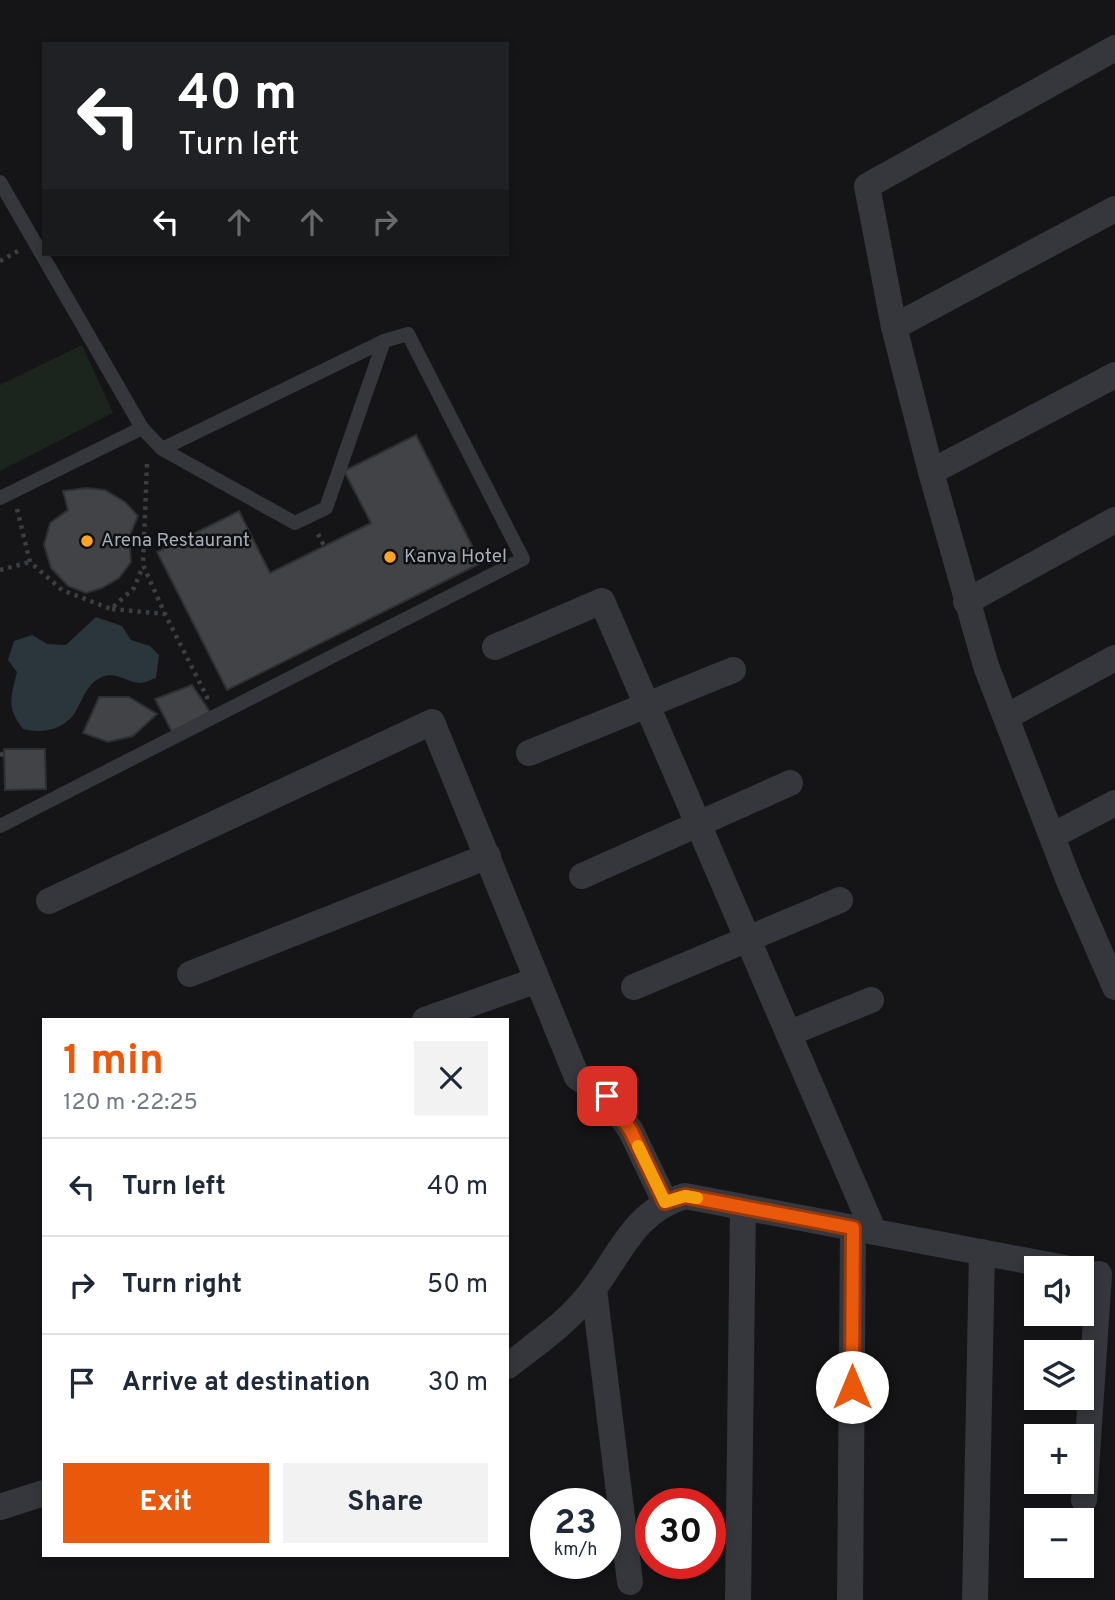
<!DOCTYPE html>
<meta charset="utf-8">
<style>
body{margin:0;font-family:Overpass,sans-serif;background:#f2f2f3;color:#1f2937;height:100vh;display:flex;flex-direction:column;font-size:26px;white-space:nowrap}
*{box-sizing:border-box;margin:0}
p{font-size:23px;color:#747a83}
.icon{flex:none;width:38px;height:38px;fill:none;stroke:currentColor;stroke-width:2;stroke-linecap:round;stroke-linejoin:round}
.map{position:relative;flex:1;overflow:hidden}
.panel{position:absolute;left:42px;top:1018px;width:467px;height:539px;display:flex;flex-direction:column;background:#fff;border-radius:0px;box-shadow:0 4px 10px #0003}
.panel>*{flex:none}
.banner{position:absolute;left:42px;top:42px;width:467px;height:214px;border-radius:0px;box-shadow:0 4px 10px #0003;background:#202124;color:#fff;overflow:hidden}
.buttons{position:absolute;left:1024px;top:1256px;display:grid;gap:14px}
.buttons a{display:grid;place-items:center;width:70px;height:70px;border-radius:0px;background:#fff;box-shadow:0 4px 10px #0003;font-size:35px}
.speed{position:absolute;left:530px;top:1488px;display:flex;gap:14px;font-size:35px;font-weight:700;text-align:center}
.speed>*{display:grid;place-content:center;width:91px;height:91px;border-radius:50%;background:#fff;box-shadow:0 4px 10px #0003;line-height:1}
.speed small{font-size:18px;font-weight:400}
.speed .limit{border:10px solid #d22;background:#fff;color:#111}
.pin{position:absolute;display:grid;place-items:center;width:60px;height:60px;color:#fff;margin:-30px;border-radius:14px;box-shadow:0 4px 10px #0006}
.me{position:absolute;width:77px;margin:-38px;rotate:0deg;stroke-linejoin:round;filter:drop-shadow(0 0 5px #0008)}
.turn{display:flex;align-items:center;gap:24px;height:147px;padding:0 21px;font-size:32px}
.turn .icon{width:91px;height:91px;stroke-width:2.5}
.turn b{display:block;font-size:49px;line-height:60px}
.lanes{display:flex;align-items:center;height:66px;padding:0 21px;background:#0003;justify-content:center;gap:35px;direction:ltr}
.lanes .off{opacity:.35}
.round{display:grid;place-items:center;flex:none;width:74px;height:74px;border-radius:0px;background:#f2f2f3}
.summary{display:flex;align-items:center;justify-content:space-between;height:119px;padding:0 21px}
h1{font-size:42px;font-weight:700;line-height:52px;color:#ea580c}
.button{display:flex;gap:14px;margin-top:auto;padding:14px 21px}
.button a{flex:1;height:80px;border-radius:0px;background:#ea580c;color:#fff;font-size:28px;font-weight:700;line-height:80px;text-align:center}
.button a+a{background:#f2f2f3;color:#1f2937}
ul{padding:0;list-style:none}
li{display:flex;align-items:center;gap:21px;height:98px;padding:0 21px;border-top:2px solid #e0e1e3}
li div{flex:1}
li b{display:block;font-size:26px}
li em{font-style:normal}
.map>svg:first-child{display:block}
.green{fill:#1c251d}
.water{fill:#2a353c}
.building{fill:#414347;stroke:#2e2f33;stroke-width:2}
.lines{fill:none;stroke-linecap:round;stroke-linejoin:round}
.path{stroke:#3b3e43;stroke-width:4.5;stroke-dasharray:3.5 5;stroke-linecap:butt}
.service{stroke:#35373c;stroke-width:14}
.minor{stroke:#35373c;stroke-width:26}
.route-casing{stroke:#983908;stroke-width:18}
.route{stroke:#ea580c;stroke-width:12}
.slow{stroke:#f59e0b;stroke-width:12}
.poi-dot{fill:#ffa424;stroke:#101012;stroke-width:2.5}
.labels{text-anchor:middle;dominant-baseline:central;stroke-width:5;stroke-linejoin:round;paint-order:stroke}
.poi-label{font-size:19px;fill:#a5adb8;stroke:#101012;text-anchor:start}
</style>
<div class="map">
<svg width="1115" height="1600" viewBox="0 0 1115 1600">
<rect width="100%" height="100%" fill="#151517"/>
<polygon class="green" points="82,345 113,413 0,471 0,385"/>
<path class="water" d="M96,617L122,626L131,640L150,646L159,655L156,678C152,679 145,683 140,683C128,683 116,671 102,677C87,683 83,699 76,711C65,730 42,734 23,729C6,707 11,698 17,672L8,660L14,641L32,635L47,644L66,645Z"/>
<g class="building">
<polygon points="416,435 481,563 227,690 157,552 239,511 270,573 371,523 344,471"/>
<polygon points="86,488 105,490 125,502 138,516 129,537 131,562 119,578 102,588 86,593 68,586 51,568 44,545 50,523 68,510 63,491"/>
<polygon points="192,685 210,712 172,732 155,699"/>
<polygon points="99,697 129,697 157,714 133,736 108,742 83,733"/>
<polygon points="4,749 45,749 46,789 5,790"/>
</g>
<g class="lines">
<g class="path">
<polyline points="0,261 18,251"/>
<polyline points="147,464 143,565 165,614 208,699"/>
<polyline points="17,509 30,562 62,590 111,609 134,588 143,566"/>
<polyline points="318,534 324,546"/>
<polyline points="0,570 30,562"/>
<polyline points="112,609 165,614"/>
<polyline points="0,754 5,755"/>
</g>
<g class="service">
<polyline points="0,182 142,428 162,449 295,523 326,508 384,341 162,449"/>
<polyline points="0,498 142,428"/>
<polyline points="0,826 523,559 408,334 384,341"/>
</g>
<g class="minor">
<polyline points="1115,48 867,186 894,327 931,472 986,666 1069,881 1115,987"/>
<polyline points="894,327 1115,209"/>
<polyline points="931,472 1115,375"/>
<polyline points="966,602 1115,520"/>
<polyline points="495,647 602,601 874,1232"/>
<polyline points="1006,717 1115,658"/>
<polyline points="529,753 733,670"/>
<polyline points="1052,836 1115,803"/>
<polyline points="582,876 790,783"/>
<polyline points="49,901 432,722 577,1077 607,1096 631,1131 665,1202"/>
<polyline points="190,974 488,856"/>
<polyline points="634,987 840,900"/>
<polyline points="425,1020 537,980"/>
<polyline points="790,1033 871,1000"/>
<polyline points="594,1289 630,1582"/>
<path d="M508,1366C533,1346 560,1328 582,1303C618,1264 628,1213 685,1196L1070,1269"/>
<polyline points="1084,1500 1099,1274"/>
<polyline points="0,1507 44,1493"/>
<polyline points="738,1600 743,1207"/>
<polyline points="850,1600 853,1228"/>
<polyline points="975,1600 982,1252"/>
</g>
</g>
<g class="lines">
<g class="route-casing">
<polyline id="route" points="607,1096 631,1131 665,1202 685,1196 853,1228 852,1387"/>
</g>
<use href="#route" class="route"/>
<polyline class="slow" points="638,1146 665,1202 685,1196 697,1198"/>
</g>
<g class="poi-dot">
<circle cx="87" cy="541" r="7"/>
<circle cx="390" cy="557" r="7"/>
</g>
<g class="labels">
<g class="poi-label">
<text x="101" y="541">Arena Restaurant</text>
<text x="404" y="557">Kanva Hotel</text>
</g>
</g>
</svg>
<div class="buttons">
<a><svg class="icon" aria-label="sound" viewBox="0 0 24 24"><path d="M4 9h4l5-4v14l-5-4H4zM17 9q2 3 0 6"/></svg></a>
<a><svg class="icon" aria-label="layers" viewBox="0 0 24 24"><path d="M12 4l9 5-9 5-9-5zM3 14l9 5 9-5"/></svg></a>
<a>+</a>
<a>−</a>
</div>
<div class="speed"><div>23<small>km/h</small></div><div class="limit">30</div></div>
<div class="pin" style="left:607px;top:1096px;background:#d93025"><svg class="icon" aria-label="arrive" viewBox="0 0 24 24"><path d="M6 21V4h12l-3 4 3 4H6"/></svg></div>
<svg class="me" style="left:852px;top:1387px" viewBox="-20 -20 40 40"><circle r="19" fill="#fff"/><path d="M0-13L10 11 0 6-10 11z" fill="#ea580c"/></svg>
<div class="banner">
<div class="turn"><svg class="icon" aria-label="left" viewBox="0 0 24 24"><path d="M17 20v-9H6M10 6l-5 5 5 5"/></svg><div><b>40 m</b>Turn left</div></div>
<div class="lanes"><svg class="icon" aria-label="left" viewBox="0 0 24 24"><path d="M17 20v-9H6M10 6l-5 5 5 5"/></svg><svg class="icon off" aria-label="ahead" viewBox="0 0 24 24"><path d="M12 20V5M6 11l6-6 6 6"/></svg><svg class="icon off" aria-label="ahead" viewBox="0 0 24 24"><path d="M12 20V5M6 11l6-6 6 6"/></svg><svg class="icon off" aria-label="right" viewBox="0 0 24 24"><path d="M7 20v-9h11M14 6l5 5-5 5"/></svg></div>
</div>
<section class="panel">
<div class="summary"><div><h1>1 min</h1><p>120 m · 22:25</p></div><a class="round"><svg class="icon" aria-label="close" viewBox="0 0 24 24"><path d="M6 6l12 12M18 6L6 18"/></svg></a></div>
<ul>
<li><svg class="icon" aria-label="left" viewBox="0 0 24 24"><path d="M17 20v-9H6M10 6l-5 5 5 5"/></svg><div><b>Turn left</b></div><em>40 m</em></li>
<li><svg class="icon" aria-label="right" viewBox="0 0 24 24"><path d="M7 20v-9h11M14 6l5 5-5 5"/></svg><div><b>Turn right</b></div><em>50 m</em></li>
<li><svg class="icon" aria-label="arrive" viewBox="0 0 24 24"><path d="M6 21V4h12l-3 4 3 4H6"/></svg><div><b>Arrive at destination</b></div><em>30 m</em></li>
</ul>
<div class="button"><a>Exit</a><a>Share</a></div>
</section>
</div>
